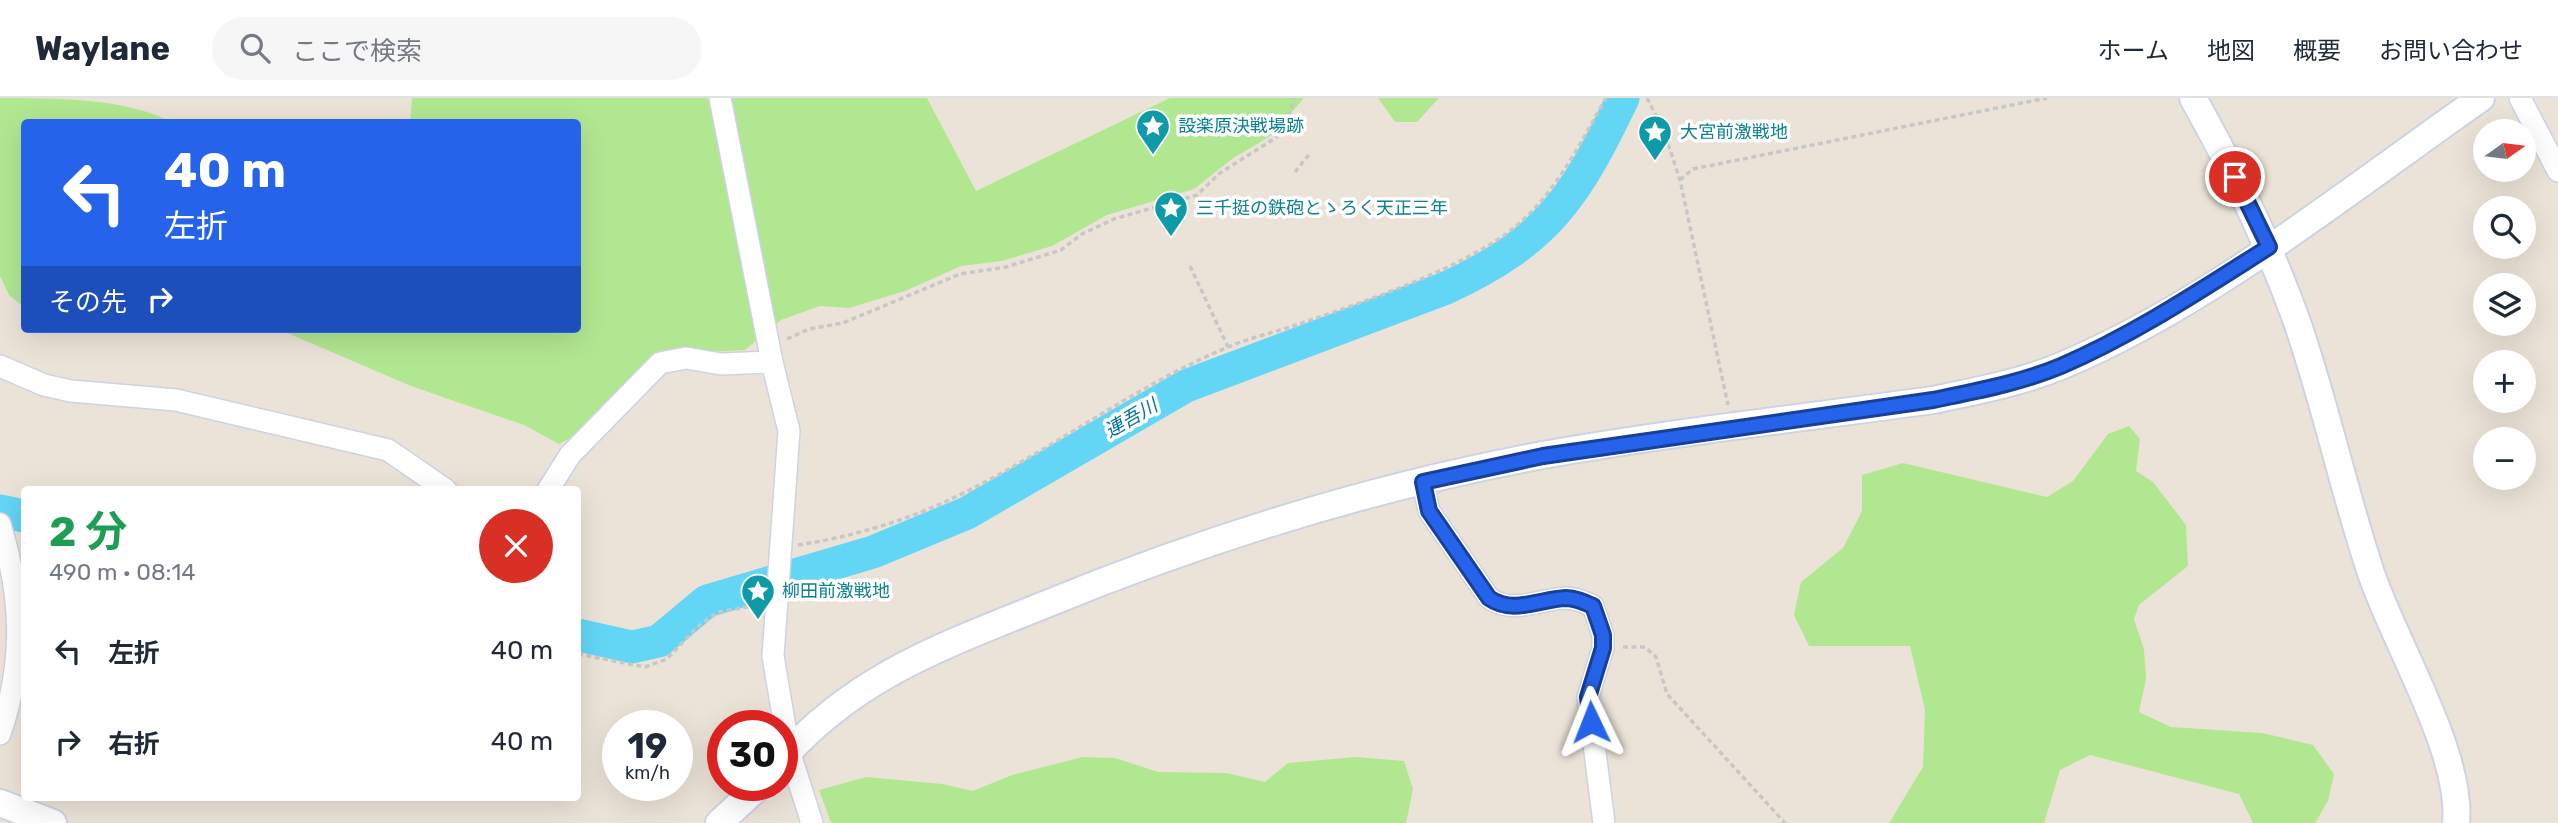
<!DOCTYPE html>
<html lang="ja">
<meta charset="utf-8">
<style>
body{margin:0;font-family:Rubik,"Noto Sans JP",sans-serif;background:#f6f6f7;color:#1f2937;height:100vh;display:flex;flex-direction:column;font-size:26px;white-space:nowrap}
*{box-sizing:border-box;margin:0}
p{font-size:23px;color:#747a83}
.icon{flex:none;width:38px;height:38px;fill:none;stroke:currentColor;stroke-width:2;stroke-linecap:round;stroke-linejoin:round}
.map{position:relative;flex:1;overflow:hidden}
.panel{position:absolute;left:21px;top:388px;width:560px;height:315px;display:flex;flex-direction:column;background:#fff;border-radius:7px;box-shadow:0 7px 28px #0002}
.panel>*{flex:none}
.banner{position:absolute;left:21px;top:21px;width:560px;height:214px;border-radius:7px;box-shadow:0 7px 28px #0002;background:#2563eb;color:#fff;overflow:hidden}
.needle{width:46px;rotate:76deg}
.tools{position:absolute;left:2473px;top:21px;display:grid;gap:14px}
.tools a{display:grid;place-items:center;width:63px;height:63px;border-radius:50%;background:#fff;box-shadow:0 7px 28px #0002;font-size:35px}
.speed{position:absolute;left:602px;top:612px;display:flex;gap:14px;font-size:35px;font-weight:700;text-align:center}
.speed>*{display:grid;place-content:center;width:91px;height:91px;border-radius:50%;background:#fff;box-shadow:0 7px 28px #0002;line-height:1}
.speed small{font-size:18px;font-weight:400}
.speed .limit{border:10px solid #d22;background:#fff;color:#111}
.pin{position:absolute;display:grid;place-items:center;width:60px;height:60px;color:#fff;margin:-30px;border:4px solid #fff;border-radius:50%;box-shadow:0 2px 7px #0007}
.me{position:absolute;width:77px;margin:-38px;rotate:358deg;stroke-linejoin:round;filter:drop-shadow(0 0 5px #0008)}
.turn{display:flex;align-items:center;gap:24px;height:147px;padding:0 28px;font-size:32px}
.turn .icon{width:91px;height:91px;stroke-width:2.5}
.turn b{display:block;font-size:49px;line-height:60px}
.then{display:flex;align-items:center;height:66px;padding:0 28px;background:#0003;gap:14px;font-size:26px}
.round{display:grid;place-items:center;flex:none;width:74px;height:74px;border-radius:37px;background:#f6f6f7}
.head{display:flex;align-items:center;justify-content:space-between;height:119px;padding:0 28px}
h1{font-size:42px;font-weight:700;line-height:52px;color:#1e9e55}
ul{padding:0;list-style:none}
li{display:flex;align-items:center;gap:21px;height:91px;padding:0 28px}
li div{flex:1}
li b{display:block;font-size:26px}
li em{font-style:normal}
header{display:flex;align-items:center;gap:42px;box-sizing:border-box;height:98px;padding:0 35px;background:#fff;border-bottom:2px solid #e0e1e3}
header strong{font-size:33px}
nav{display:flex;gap:38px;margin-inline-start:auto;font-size:24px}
.search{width:490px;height:63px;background:#f6f6f7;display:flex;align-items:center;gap:18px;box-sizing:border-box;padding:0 24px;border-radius:38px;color:#747a83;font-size:26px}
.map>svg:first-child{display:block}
.green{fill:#b2e791}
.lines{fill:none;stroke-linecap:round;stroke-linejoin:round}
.river{stroke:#63d6f6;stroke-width:33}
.minor-casing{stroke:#ced3e3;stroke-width:24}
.tertiary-casing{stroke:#ced3e3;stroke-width:30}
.path{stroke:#c7c7c7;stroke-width:3.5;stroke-dasharray:5 3.5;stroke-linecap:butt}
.minor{stroke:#fff;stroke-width:21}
.tertiary{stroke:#fff;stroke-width:26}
.route-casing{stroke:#184099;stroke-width:18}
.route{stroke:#2563eb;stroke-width:12}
.labels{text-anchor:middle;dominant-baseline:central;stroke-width:7;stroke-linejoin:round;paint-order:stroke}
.culture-label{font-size:18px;fill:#0d838f;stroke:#fff;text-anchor:start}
.water-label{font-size:19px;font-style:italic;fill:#0572a0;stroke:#fff}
</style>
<header>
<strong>Waylane</strong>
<div class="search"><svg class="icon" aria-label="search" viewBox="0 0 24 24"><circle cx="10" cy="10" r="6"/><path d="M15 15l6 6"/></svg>ここで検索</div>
<nav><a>ホーム</a><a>地図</a><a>概要</a><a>お問い合わせ</a></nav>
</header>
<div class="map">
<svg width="2558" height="725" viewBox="0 0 2558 725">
<rect width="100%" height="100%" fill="#ece3d8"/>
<g class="green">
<path d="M0,0C55,0 126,0 171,24H24V209L9,197L0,178Z"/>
<polygon points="412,0 927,0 976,93 1170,0 1304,0 1272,37 1232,61 1194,91 1107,117 1052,148 1002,163 961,168 905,193 849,210 820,208 781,222 745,252 685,255 588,331 559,346 524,327 411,288 278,231 578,231 578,24 410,24"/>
<polygon points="1378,0 1439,0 1417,24 1395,24"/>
<polygon points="2129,328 2140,341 2136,373 2153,384 2186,427 2188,468 2139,507 2134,521 2144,551 2146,581 2139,614 2171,629 2262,635 2313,647 2334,676 2328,703 2315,725 2253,725 2239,696 2090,657 2060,672 2044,725 1889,725 1923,669 1925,612 1910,548 1809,548 1794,517 1801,484 1843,450 1862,413 1862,377 1903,365 2047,399 2073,383 2108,336"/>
<polygon points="1083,659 1115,660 1158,674 1226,675 1265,684 1288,665 1356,659 1404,663 1413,691 1406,725 831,725 819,692 866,679 942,686 973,693 1012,677"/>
</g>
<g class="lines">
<g class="river">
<polyline points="0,413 24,418"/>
<path d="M578,537L632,549L659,543L707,503L873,454L967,415L1186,288L1446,190C1548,143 1576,98 1623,0"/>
</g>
<g class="minor-casing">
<g id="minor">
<polyline points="720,0 772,264 789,333 773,558 789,653 812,725"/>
<polyline points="2520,0 2558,73"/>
<polyline points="0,268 44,287 71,293 176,302 388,352 446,392"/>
<path d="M1423,384L1429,413L1489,500C1513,517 1539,501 1566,500C1575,500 1584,504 1593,508L1603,537V550L1588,599L1604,725"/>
<polyline points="548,392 570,357 660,265 686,260 721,266 772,264"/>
<path d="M0,426C22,499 25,562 0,636"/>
</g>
</g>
<g class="tertiary-casing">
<g id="tertiary">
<path d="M2193,0C2233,71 2268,144 2296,221C2325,304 2343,391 2371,475C2394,544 2463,656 2456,725"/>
<path d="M782,661C857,577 943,548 1044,507C1205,441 1371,389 1543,357C1672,334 1803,320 1933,302C1976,293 2020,285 2061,268C2209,206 2349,92 2481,0"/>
<polyline points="0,705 53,725"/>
<polyline points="719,725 759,688"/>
</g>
</g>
<g class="path">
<polyline points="1647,0 1664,33 1680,82 1728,307"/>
<polyline points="1295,74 1311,54"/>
<polyline points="1680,82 1693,71 2047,0"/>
<polyline points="1190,168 1228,249"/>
<polyline points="787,241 809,231 843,225 960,176 1006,169 1061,152 1082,136 1114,121 1197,97 1220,75 1277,39 1289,19 1294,0"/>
<path d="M798,447C850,439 902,424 949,402C1046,357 1130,290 1228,249C1249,240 1272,235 1293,228C1360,205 1434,181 1494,144C1549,110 1575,54 1606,0"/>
<polyline points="1623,549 1645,549 1656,559 1667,596 1785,725"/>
<polyline points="578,556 645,569 667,561 697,529 718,514 758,507"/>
</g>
<use href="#minor" class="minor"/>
<use href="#tertiary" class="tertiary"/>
</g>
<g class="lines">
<g class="route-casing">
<path id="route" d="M1591,624L1588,599L1603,550V537L1593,508C1584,504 1575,500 1566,500C1539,501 1513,517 1489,500L1429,413L1423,384L1543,358L1933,302C1976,293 2020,285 2061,268C2135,236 2201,192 2269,149L2235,79"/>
</g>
<use href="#route" class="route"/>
</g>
<defs>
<g id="sight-pin" transform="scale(1.75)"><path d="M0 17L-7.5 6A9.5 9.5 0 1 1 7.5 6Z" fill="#0f9aa8" stroke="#fff"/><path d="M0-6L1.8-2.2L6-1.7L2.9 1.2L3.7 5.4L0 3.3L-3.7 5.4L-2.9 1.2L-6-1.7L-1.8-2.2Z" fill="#fff"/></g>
</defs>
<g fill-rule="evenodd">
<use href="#sight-pin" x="1153" y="28"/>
<use href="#sight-pin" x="1655" y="34"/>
<use href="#sight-pin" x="1171" y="110"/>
<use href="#sight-pin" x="758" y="493"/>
</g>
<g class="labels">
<g class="culture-label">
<text x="1178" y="28">設楽原決戦場跡</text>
<text x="1680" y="34">大宮前激戦地</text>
<text x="1196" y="110">三千挺の鉄砲とゝろく天正三年</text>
<text x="782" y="493">柳田前激戦地</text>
</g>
<g class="water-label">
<text transform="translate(1131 320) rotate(-30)">連吾川</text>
</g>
</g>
</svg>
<div class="tools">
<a><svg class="needle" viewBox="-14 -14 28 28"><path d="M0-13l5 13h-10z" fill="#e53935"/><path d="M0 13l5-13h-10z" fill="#747a83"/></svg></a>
<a><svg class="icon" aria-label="search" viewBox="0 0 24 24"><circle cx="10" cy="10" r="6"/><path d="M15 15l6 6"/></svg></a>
<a><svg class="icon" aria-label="layers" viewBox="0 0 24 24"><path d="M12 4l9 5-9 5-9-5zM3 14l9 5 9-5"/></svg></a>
<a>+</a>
<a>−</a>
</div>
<div class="speed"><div>19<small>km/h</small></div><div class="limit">30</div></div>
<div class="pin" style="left:2235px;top:79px;background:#d93025"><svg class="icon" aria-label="arrive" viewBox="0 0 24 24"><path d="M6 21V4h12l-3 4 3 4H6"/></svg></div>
<svg class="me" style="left:1591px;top:624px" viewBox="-20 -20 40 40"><path d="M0-17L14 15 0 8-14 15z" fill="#2563eb" stroke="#fff" stroke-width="4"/></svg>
<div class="banner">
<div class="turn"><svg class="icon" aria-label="left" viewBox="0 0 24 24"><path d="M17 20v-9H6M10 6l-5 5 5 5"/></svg><div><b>40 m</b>左折</div></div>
<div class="then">その先<svg class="icon" aria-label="right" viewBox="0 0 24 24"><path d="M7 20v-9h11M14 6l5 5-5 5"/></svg></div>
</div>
<section class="panel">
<div class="head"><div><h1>2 分</h1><p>490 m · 08:14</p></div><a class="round" style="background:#d93025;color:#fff"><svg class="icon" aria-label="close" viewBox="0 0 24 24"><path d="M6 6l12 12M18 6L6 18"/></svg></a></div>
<ul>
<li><svg class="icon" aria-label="left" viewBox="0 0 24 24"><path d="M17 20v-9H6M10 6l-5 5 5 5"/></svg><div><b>左折</b></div><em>40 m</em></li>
<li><svg class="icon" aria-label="right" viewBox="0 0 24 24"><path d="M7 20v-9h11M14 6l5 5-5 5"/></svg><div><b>右折</b></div><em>40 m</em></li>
</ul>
</section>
</div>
